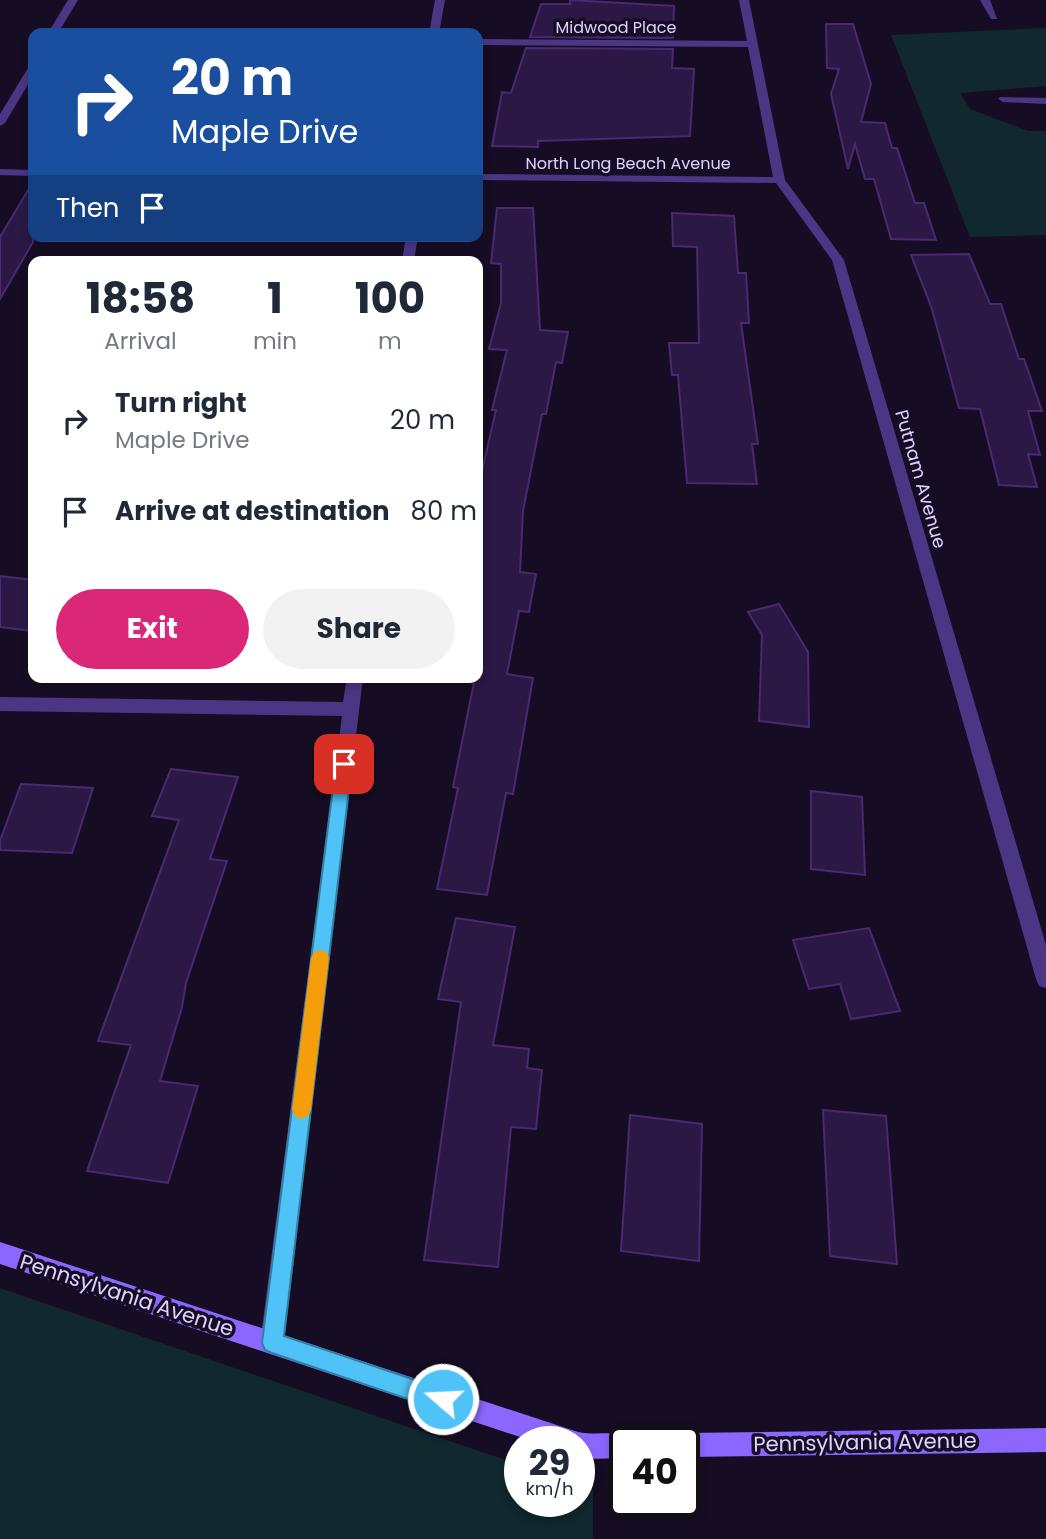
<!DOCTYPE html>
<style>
body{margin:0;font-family:Poppins,sans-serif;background:#f2f2f3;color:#1f2937;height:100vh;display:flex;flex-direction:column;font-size:26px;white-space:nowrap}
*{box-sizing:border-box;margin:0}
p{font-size:23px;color:#747a83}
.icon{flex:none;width:38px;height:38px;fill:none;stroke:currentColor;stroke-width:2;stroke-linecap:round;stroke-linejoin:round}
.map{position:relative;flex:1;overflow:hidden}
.drawer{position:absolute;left:28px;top:256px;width:455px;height:427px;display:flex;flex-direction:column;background:#fff;border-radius:14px;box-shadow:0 4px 10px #0003}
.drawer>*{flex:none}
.top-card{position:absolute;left:28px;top:28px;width:455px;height:214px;border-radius:14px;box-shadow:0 4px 10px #0003;background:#1a4fa0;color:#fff;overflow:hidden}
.speed{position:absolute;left:504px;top:1426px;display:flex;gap:14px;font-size:35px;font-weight:700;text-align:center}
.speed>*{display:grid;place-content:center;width:91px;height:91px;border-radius:50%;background:#fff;box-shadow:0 4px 10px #0003;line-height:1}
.speed small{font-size:18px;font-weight:400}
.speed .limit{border:4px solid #111;border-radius:10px;background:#fff;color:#111}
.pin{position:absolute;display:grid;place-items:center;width:60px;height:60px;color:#fff;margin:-30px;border-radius:14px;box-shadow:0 4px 10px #0006}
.me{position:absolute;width:77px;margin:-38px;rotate:289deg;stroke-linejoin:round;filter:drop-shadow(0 0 5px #0008)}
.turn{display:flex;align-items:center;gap:24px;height:147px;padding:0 28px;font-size:32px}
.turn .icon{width:91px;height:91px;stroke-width:2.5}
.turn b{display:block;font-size:49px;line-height:60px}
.then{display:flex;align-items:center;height:66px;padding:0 28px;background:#0003;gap:14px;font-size:26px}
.eta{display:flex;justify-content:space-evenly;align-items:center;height:119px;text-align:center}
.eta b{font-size:42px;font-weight:700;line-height:49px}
.action{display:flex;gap:14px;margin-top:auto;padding:14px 28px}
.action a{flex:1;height:80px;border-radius:42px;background:#db2777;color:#fff;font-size:28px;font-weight:700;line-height:80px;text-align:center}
.action a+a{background:#f2f2f3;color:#1f2937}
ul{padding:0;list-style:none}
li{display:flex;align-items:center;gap:21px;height:91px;padding:0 28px}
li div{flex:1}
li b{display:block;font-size:26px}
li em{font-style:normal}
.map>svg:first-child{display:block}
.green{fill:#10282e}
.building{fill:#2b1845;stroke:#482972;stroke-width:2}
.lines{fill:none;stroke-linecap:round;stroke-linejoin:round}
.lane{fill:#4b3685;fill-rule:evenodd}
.street{fill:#4b3685;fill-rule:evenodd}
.secondary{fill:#8c67ff;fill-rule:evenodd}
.route{fill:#4fc3f7;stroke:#337fa1;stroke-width:2}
.slow{fill:#f59e0b}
.labels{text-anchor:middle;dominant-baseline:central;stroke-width:7;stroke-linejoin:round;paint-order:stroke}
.far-street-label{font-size:16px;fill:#e0d0ff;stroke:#160d24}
.street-label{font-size:18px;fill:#e0d0ff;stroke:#160d24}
.near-street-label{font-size:21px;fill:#e0d0ff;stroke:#160d24}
</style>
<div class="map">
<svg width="1046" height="1539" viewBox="0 0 1046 1539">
<rect width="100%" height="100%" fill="#160d24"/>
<g class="green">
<polygon points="1046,28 1046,86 960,93 970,109 1028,131 1046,131 1046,235 970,237 891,35"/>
<polygon points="0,1288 520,1465 520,1502 579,1502 579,1485 593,1490 593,1539 0,1539"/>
</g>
<g class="building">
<polygon points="570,0 674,6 673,38 530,37 541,4 570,4"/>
<polygon points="826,24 853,24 871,84 861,122 885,123 892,148 897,148 915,203 924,203 936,240 891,239 874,179 865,179 855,144 848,169 831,94 839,69 827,68"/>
<polygon points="526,48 673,49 672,68 694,69 690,136 538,141 538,147 492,146 502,92 511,93"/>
<polygon points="33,182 33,242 0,299 0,237"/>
<polygon points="497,208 533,208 540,330 568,332 562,363 556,362 546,414 542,414 523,511 520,572 536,574 529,612 519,611 507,674 533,678 513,794 506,793 487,895 437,889 458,788 453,787 475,677 478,677 478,488 496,410 492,410 507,350 489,349 501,303 501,264 491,263"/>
<polygon points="672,213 734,216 738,273 746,273 749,323 741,323 758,444 752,444 757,484 687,483 678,375 672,375 669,343 699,343 697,247 673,246"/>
<polygon points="969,254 990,304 1001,304 1019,359 1024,359 1042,411 1028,411 1040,455 1028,454 1037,487 999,485 980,409 959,408 932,309 911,255"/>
<polygon points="0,576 33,580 33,631 0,627"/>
<polygon points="779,604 808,652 809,727 759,721 762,635 748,612"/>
<polygon points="171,769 238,777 210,859 227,861 186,983 182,1007 160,1081 198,1086 168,1183 87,1171 131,1045 98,1041 179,820 152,816"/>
<polygon points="21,784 93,788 72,853 0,850 0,841"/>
<polygon points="811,791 862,797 865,875 811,869"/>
<polygon points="456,918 515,927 493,1045 529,1049 527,1068 542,1070 536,1129 511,1127 498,1267 424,1260 461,1002 438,999"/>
<polygon points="869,928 900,1011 851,1019 840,984 809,989 793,940"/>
<polygon points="823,1110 886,1116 897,1264 830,1256"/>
<polygon points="630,1115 702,1124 699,1261 621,1251"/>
</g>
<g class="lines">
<polygon class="lane" points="1000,97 1046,98 1046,104 1003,102 998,99"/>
<g class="street">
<polygon points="68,0 78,0 58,33 48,33"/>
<polygon points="435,0 445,0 439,33 429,33"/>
<polygon points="739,0 749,0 785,180 844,260 1046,945 1046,988 1039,986 1036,979 832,260 776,183 478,180 478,174 773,177 748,47 478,45 478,39 747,41"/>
<polygon points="980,0 990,0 997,19 991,19"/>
<polygon points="33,65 33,76 5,123 0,126 0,114 28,68"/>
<polygon points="0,169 33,170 33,176 0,175"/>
<polygon points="406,236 418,236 414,261 402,261"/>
<polygon points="347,677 363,677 284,1343 280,1351 272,1355 264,1351 260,1343 342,716 0,711 0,697 343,702"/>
</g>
<g class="secondary">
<path d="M0,1242L578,1432C596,1436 616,1430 634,1437L636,1442H625V1458L587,1459L579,1457V1442H535L0,1264Z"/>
<polygon points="1046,1428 1046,1452 684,1457 684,1442 673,1442 675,1436 684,1433"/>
</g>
</g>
<polygon class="route" points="344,757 352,764 284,1336 451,1392 454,1399 451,1407 443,1411 272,1353 265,1350 262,1343 336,764"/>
<polygon class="slow" points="320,950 327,952 329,958 311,1110 308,1116 301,1119 295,1116 292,1110 311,958 314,952"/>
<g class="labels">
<g class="far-street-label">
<text x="616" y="27">Midwood Place</text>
<text x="628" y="163">North Long Beach Avenue</text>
</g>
<g class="street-label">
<text transform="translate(921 479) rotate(74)">Putnam Avenue</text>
</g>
<g class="near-street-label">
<text transform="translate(127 1295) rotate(18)">Pennsylvania Avenue</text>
<text transform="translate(865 1442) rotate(-1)">Pennsylvania Avenue</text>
</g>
</g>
</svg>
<div class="speed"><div>29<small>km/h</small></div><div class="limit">40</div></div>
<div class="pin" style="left:344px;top:764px;background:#d93025"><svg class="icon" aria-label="arrive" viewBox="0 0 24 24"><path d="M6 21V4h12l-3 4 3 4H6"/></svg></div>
<svg class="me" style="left:443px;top:1399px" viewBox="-20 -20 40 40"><circle r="17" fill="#4fc3f7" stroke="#fff" stroke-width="3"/><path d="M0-11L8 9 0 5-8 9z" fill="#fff"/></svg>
<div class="top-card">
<div class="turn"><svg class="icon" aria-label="right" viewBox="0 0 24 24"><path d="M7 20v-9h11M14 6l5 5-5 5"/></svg><div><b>20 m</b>Maple Drive</div></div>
<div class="then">Then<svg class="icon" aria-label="arrive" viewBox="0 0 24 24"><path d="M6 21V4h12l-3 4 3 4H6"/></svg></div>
</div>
<section class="drawer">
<div class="eta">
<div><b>18:58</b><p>Arrival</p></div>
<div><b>1</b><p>min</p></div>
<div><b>100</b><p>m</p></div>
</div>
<ul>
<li><svg class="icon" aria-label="right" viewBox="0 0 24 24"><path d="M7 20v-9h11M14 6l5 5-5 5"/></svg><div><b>Turn right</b><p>Maple Drive</p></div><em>20 m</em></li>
<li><svg class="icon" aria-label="arrive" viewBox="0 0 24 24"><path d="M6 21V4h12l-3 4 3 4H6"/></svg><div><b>Arrive at destination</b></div><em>80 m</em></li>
</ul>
<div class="action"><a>Exit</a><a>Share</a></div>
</section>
</div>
